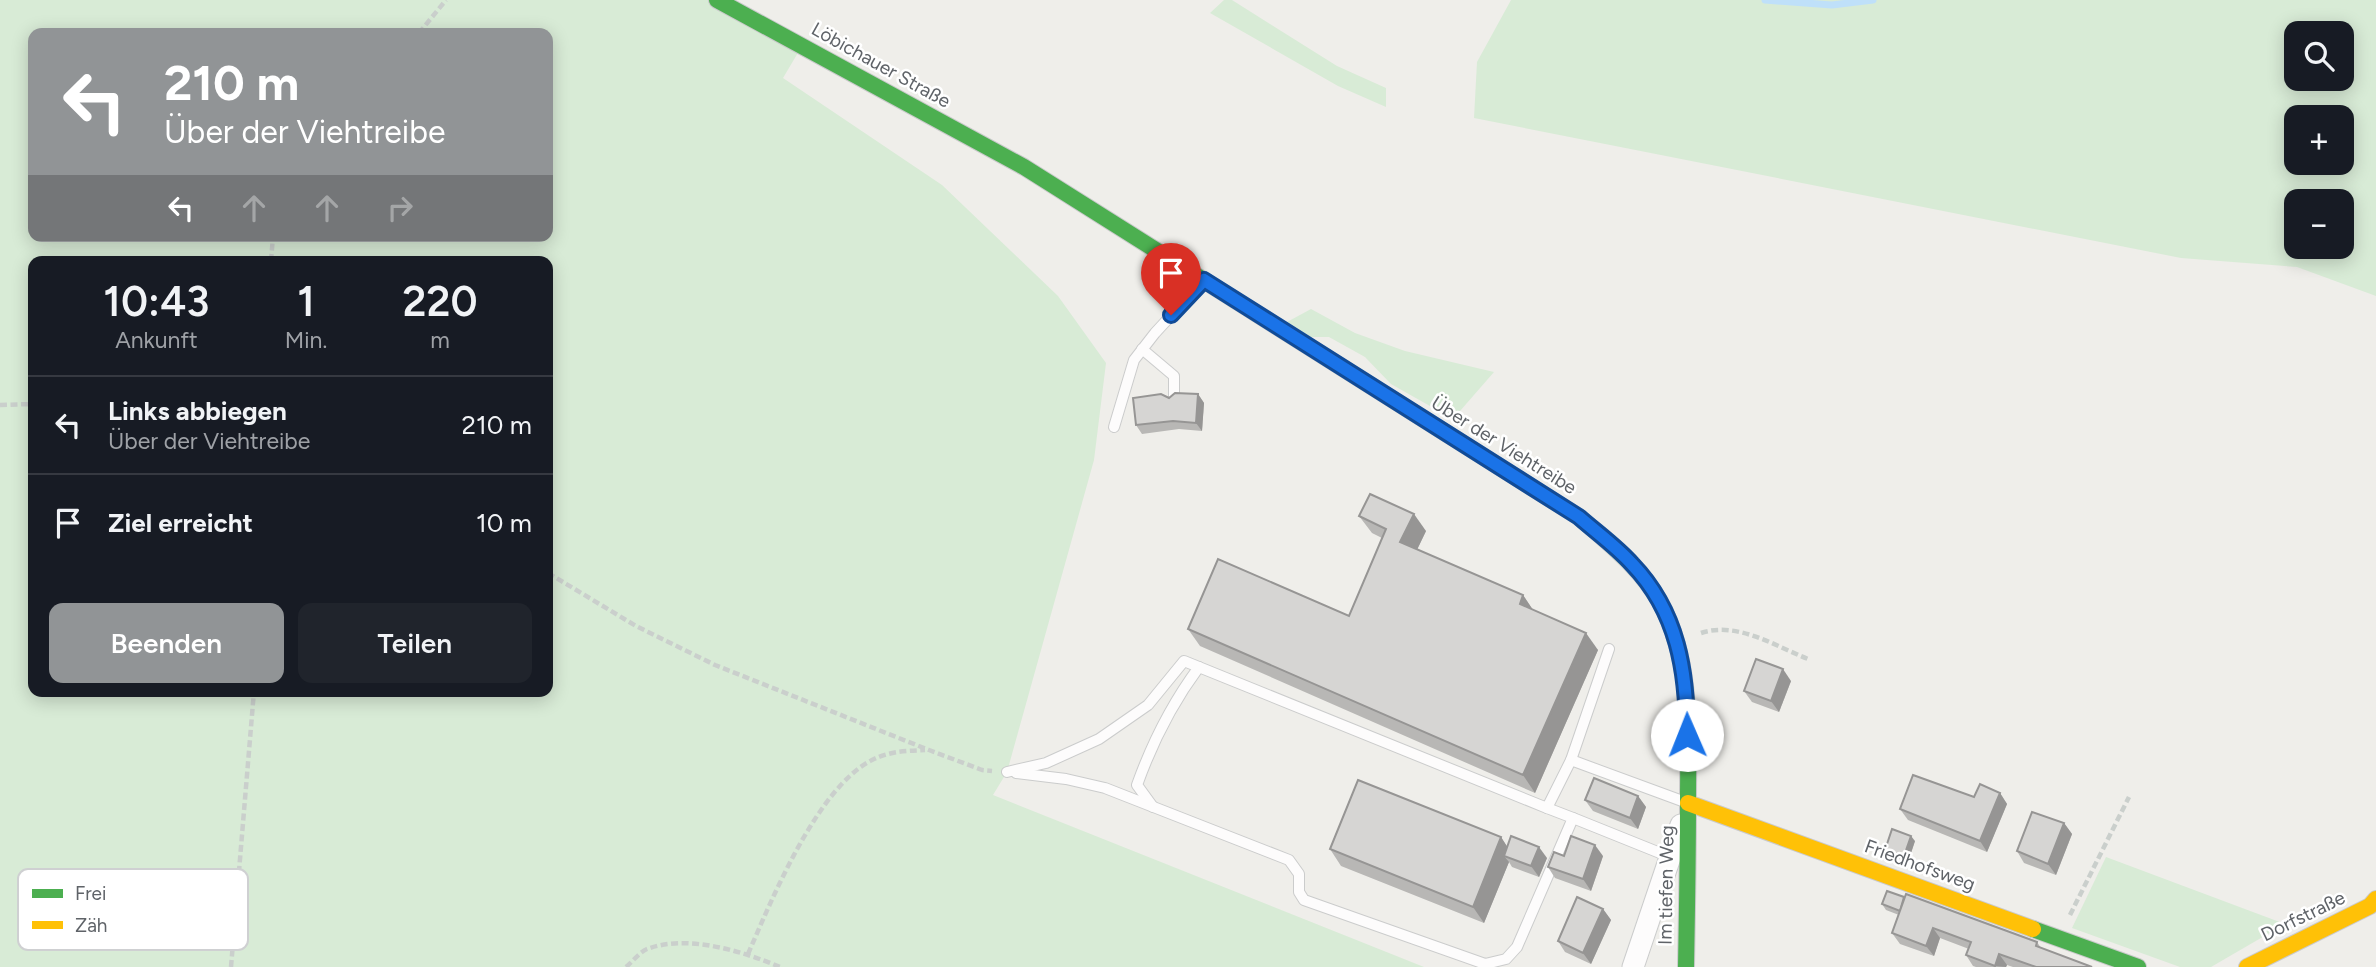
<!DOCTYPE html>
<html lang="de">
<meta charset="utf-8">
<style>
body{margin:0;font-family:Figtree,sans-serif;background:#20242c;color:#f1f3f6;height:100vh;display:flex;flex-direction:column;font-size:26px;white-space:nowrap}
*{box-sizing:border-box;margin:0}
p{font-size:23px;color:#9ea1a6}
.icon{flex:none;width:38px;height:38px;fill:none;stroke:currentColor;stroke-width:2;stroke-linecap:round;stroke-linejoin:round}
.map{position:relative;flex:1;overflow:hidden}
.side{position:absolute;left:28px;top:256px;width:525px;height:441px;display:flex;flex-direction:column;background:#171b24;border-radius:14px;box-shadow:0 4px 18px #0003}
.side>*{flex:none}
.hud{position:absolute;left:28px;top:28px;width:525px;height:214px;border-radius:14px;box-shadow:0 4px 18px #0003;background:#919496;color:#fff;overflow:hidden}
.controls{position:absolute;left:2284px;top:21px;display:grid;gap:14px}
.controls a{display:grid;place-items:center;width:70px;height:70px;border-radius:14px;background:#171b24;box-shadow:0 4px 18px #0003;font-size:35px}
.pin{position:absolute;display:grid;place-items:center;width:60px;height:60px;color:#fff;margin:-72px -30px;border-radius:50% 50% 50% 0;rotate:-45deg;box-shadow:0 0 7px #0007}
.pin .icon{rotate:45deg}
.me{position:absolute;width:77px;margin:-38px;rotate:359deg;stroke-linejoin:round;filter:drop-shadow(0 0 5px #0008)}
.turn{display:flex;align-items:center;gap:24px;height:147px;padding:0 21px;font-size:32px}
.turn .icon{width:91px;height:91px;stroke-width:2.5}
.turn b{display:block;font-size:49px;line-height:60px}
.lanes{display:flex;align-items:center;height:66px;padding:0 21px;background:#0003;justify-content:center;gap:35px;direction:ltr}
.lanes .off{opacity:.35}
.eta{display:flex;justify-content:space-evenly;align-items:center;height:119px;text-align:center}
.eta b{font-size:42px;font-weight:600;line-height:49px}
.action{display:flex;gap:14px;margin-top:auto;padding:14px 21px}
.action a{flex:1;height:80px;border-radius:14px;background:#919496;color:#fff;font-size:28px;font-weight:600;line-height:80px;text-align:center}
.action a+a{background:#20242c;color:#f1f3f6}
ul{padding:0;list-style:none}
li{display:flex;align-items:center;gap:21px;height:98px;padding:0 21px;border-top:2px solid #363941}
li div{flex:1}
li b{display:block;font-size:26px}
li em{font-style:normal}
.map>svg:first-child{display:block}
.green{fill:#d8ebd6;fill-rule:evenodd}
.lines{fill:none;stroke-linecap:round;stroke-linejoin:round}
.stream{stroke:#bfe0f9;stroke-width:7}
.lane-casing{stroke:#cbcccc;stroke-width:12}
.street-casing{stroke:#cbcccc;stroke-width:23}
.fast-casing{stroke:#cacacb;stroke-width:18}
.slow-casing{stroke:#cacacb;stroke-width:18}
.path{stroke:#cacfcc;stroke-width:4.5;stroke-dasharray:7 3.5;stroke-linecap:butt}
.lane{stroke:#fdfcfc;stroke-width:10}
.street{stroke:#fdfcfc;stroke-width:21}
.fast{stroke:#4caf50;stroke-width:16}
.slow{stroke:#ffc107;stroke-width:16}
.wall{fill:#b8b7b5}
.shaded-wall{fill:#969594}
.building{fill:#d6d5d3;stroke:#969594;stroke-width:2}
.route-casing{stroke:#114b97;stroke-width:18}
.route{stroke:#1a73e8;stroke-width:12}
.labels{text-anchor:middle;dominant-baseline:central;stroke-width:5;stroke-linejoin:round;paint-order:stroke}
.street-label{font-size:19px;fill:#5f6368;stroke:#fff}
.key{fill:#fff;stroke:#cfd0d2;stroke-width:2}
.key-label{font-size:19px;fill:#5f6368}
</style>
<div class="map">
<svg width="2376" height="967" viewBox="0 0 2376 967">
<rect width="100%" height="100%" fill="#efeeea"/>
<g class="green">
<path d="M0,0H717L802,46L783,78L942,185L1058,296L1106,363L1094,460L1007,772L993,795L1424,967H0ZM33,33H548V236H33ZM33,261H548V691H33Z"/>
<polygon points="1224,0 1232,0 1337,66 1386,88 1386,107 1338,86 1210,13"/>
<path d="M1511,0H2376V296L2297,267L2181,258L1474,118L1477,62ZM2296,33H2342V79H2296ZM2296,117H2342V163H2296ZM2296,201H2342V247H2296Z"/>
<polygon points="1311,309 1355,333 1405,351 1494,372 1453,419 1391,384 1365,357 1329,337 1310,337 1287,322"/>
<polygon points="2106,857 2285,924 2211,967 2180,967 2072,928"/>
</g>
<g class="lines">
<polyline class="stream" points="1765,0 1832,5 1873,0"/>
<g class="lane-casing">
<g id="lane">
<polyline points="1142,349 1174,376 1174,399"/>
<polyline points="1114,427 1134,360 1155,333 1202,282"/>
<polyline points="1571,760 1685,802"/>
<polyline points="1007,772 1046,763 1099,739 1148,705 1184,661 1547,808 1571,760 1609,649"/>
<polyline points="1016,773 1066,779 1105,788 1289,860 1299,874 1299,892 1304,900 1485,964 1506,959 1517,947 1573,818 1547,808"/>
<path d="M1153,807L1137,785C1152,743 1173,702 1199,667"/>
<polyline points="1573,818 1670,857"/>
</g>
</g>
<g class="street-casing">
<polyline id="street" points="1633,967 1681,825"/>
</g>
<g class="fast-casing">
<g id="fast">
<polyline points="717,0 1024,167 1235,300"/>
<path d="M1592,528C1617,550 1644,573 1660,602C1693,662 1688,735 1688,801C1688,857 1687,912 1686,967"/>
<polyline points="2033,929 2138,967"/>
</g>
</g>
<g class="slow-casing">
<g id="slow">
<polyline points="1235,300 1579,517 1592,528"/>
<polyline points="1688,803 2033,929"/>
<polyline points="2247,967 2370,906 2376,899"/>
</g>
</g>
<g class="path">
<polyline points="419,33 446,0"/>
<polyline points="271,261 273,236"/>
<polyline points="0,405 33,404"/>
<polyline points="548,573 636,626 715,665 929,750 982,770 992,771"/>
<path d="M1701,633C1737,621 1775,646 1808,659"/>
<polyline points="2070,915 2129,797"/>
<path d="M748,954C772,899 817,788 872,760C890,751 906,751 925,750"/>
<polyline points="231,967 254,691"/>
<path d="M626,967C632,962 640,952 647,949C687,934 742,951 780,967"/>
</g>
<use href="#lane" class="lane"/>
<use href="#street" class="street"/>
<use href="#fast" class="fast"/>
<use href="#slow" class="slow"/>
</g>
<g class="wall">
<polygon points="1198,394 1204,403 1202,431 1179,429 1142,434 1136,425 1169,398"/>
<polygon points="1359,516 1426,531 1417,550 1523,595 1533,610 1598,650 1535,793 1200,646 1188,629 1349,616 1382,538 1372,533"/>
<polygon points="1791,681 1779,712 1752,702 1744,691"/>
<polygon points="2000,793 2007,804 1987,852 1908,820 1900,809"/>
<polygon points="1638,796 1646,807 1638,829 1593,811 1585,800"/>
<polygon points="2064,823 2072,834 2056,875 2024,863 2017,851"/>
<polygon points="1501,837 1507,847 1547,858 1539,877 1512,867 1509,862 1484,923 1341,866 1330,849"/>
<polygon points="1915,841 1908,862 1889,855 1885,850"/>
<polygon points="1564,856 1603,856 1591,891 1555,878 1548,867"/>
<polygon points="1882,904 2037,942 2041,948 2092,967 2013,967 2007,965 2006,967 1976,967 1973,966 1966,955 1969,949 1940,938 1934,956 1900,944 1892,933 1899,915 1886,910"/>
<polygon points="1603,909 1611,920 1591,964 1565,952 1558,941"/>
</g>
<g class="shaded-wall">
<polygon points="1198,394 1204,403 1202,431 1196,423"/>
<polygon points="1414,514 1426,531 1412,560 1400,542"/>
<polygon points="1523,595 1535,613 1520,604"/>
<polygon points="1586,633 1598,650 1535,793 1523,775"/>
<polygon points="1783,669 1791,681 1779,712 1771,701"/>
<polygon points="2000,793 2007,804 1987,852 1980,841"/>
<polygon points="1638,796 1646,807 1638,829 1630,818"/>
<polygon points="2064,823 2072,834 2056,875 2048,864"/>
<polygon points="1911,836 1915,841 1908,862 1904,856"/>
<polygon points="1501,837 1512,854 1504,856 1509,862 1484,923 1473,907"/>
<polygon points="1595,845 1603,856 1591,891 1583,879"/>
<polygon points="1539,847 1547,858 1539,877 1531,866"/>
<polygon points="1603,909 1611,920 1591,964 1583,953"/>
<polygon points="1933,928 1940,938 1934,956 1926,946"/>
<polygon points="1999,954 2007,965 2006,967 1995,966"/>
</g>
<g class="building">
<polygon points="1175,393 1198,394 1196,423 1173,421 1136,425 1133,398 1161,394 1169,398"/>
<polygon points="1370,494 1414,514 1400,542 1523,595 1520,604 1586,633 1523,775 1188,629 1218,559 1349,616 1386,529 1359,516"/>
<polygon points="1756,659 1783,669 1771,701 1744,691"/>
<polygon points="1913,775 1974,797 1980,784 2000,793 1980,841 1900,809"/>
<polygon points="1594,778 1638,796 1630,818 1585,800"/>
<polygon points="1358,780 1501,837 1473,907 1330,849"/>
<polygon points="2032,812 2064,823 2048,864 2017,851"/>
<polygon points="1892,829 1911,836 1904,856 1885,850"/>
<polygon points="1511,836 1539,847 1531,866 1504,856"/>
<polygon points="1571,836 1595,845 1583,879 1548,867 1554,852 1564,856"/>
<polygon points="1887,891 1904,897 1900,911 1882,904"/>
<polygon points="1906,894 2037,942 2036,946 2092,967 2036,967 1999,954 1995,966 1966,955 1971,942 1933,928 1926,946 1892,933"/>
<polygon points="1577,897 1603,909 1583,953 1558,941"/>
</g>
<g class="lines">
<g class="route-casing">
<path id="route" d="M1171,315L1204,280L1579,517C1596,532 1617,547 1632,564C1678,612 1687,672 1687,735"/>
</g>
<use href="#route" class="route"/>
</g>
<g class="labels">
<g class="street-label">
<text transform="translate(881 65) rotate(29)">Löbichauer Straße</text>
<text transform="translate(1504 445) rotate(32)">Über der Viehtreibe</text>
<text transform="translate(1920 865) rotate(20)">Friedhofsweg</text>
<text transform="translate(1666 885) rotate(-89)">Im tiefen Weg</text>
<text transform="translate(2303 916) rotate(-26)">Dorfstraße</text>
</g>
</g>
<rect x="18" y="869" width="230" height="81" rx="10" class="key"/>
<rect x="32" y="889" width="31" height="9" fill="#4caf50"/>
<rect x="32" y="921" width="31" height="8" fill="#ffc107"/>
<g class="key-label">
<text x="75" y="900">Frei</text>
<text x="75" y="932">Zäh</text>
</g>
</svg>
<div class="controls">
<a><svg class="icon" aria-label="search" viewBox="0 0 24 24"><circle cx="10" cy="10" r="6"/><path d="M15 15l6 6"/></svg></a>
<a>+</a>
<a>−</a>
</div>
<div class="pin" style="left:1171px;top:315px;background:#d93025"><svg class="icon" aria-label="arrive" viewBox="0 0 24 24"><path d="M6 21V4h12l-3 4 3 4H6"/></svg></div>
<svg class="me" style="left:1687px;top:735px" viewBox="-20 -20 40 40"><circle r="19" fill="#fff"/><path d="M0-13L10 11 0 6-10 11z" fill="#1a73e8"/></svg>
<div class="hud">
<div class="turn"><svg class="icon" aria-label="left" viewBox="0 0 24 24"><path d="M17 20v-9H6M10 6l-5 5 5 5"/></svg><div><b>210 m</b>Über der Viehtreibe</div></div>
<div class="lanes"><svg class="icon" aria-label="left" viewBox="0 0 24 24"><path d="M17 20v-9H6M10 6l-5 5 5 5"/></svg><svg class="icon off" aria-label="ahead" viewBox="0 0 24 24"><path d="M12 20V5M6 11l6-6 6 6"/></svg><svg class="icon off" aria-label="ahead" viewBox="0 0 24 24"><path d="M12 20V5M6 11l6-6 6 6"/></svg><svg class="icon off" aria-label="right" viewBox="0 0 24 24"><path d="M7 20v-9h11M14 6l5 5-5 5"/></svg></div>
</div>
<section class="side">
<div class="eta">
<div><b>10:43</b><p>Ankunft</p></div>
<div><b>1</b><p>Min.</p></div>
<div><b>220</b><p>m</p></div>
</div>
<ul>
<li><svg class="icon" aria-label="left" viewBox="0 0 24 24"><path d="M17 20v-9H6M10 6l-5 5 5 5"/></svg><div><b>Links abbiegen</b><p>Über der Viehtreibe</p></div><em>210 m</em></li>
<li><svg class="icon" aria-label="arrive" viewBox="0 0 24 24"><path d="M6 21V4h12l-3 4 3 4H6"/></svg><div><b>Ziel erreicht</b></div><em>10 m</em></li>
</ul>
<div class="action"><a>Beenden</a><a>Teilen</a></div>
</section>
</div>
